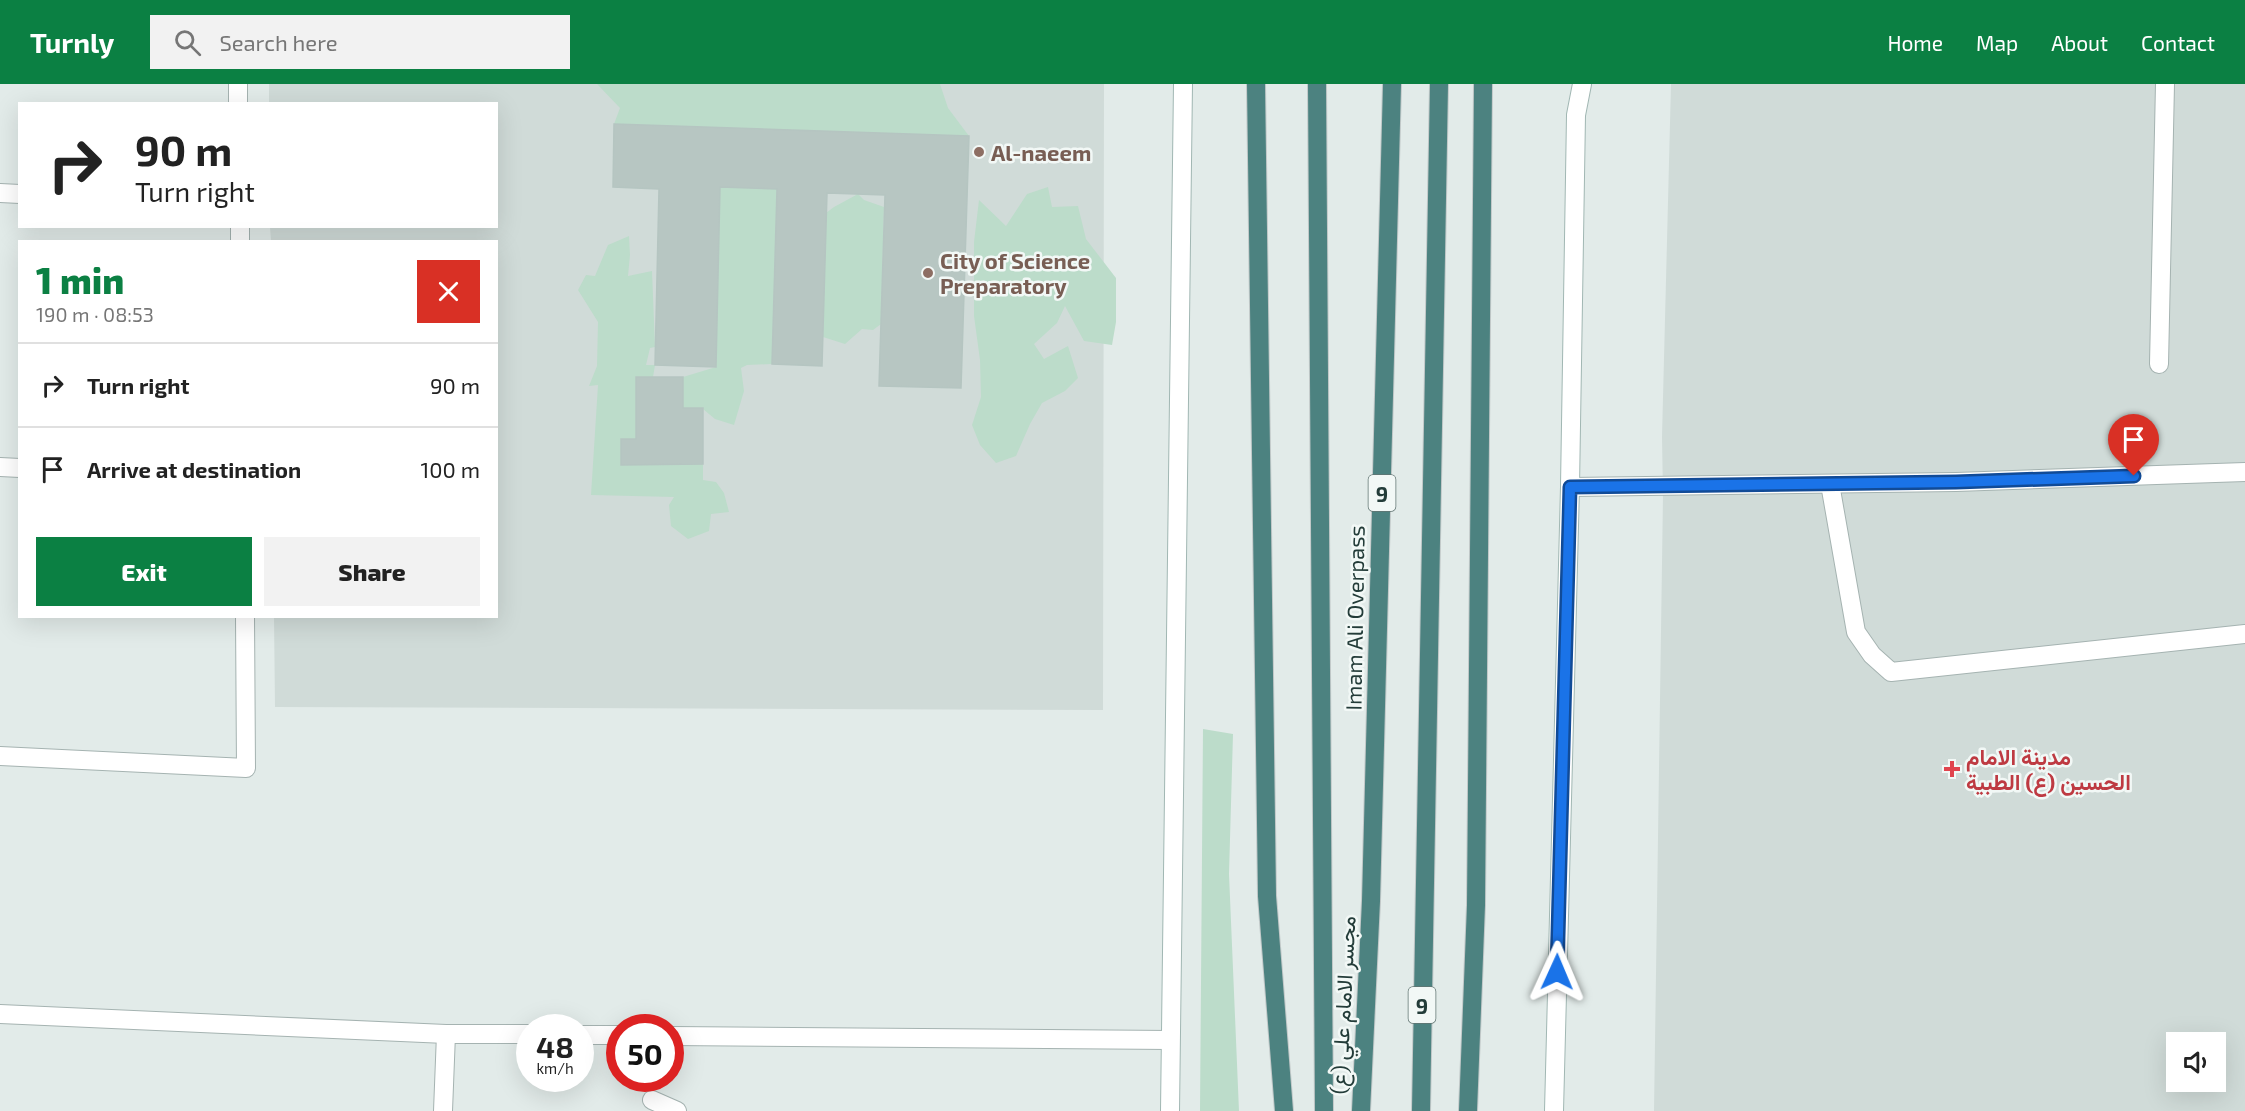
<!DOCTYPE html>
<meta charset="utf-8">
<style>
body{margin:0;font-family:"Exo 2",Vazirmatn,sans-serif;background:#f2f2f2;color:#222;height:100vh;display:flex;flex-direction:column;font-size:22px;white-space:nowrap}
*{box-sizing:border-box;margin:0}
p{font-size:20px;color:#767676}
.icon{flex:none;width:33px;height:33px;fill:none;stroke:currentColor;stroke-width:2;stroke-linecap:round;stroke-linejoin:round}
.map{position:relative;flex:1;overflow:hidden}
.sheet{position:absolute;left:18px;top:156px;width:480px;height:378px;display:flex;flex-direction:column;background:#fff;border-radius:0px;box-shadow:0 6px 24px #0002}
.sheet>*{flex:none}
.banner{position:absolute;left:18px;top:18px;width:480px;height:126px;border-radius:0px;box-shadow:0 6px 24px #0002;background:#fff;color:#222;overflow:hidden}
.buttons{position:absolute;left:2166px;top:948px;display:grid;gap:12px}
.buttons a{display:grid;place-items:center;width:60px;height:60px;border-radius:0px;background:#fff;box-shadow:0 6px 24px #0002;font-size:30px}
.speed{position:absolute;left:516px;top:930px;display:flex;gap:12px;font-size:30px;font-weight:700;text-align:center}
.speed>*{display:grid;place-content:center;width:78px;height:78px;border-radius:50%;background:#fff;box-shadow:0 6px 24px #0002;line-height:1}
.speed small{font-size:15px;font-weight:400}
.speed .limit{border:9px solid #d22;background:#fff;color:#111}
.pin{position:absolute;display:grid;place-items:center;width:51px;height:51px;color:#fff;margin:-62px -26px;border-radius:50% 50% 50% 0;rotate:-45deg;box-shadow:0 0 6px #0007}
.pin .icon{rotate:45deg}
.me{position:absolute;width:66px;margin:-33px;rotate:1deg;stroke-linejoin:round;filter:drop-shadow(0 0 4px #0008)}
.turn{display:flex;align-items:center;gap:21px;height:126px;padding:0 18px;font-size:27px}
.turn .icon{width:78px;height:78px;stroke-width:2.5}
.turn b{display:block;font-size:42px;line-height:51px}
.round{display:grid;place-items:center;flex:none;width:63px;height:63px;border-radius:0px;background:#f2f2f2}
.headline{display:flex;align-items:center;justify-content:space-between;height:102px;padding:0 18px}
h1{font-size:36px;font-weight:800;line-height:45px;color:#0b8043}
.cta{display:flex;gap:12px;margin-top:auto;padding:12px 18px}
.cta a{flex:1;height:69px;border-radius:0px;background:#0b8043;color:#fff;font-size:24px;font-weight:800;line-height:69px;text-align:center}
.cta a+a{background:#f2f2f2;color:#222}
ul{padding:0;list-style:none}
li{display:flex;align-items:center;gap:18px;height:84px;padding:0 18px;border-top:2px solid #e0e0e0}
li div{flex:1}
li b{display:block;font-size:22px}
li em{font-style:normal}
header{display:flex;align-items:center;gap:36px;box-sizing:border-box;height:84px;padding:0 30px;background:#0b8043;color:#fff}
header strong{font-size:28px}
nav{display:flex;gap:33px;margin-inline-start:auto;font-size:21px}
.search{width:420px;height:54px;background:#f2f2f2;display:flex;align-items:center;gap:15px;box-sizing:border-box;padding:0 21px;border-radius:0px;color:#767676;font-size:22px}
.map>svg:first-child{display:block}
.built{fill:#d0dbd8;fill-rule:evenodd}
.green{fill:#bcdcca}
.building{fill:#b7c6c2;stroke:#b5c5c1;stroke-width:1.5}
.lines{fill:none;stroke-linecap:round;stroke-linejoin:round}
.service-casing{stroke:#a5b3b1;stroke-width:20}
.minor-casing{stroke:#a5b3b1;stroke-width:20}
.secondary-casing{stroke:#a1b7b3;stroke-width:20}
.trunk-casing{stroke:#c1c8c8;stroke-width:20}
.service{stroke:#fff;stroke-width:18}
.minor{stroke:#fff;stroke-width:18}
.secondary{stroke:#fff;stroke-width:18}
.trunk{stroke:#4c8280;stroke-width:18}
.route-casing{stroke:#114b97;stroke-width:15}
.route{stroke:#1a73e8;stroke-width:10}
.education-dot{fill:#8d6e63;stroke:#f2f8f6;stroke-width:2}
.health-dot{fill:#e0444e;stroke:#f2f8f6;stroke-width:2}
.labels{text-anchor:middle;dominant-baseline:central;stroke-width:5;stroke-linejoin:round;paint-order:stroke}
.shield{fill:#f2f8f6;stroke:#617472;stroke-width:1.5}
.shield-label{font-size:21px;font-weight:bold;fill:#233c39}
.education-label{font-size:22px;font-weight:bold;fill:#785e54;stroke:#f2f8f6;text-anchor:start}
.street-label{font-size:22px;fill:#233c39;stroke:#f2f8f6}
.health-label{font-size:22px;font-weight:bold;fill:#be3a42;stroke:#f2f8f6;text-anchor:start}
</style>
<header>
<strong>Turnly</strong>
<div class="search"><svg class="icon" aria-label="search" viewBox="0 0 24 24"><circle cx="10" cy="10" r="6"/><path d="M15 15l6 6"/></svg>Search here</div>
<nav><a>Home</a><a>Map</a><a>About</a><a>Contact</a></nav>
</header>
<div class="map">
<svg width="2245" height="1027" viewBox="0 0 2245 1027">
<rect width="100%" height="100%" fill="#e2ebe9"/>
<g class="built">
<polygon points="269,0 1104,0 1103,626 275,623 274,533 496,532 496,158 271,157 270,143 496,142 496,20 269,19"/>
<path d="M1671,0H2245V1027H1654L1663,411L1662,353ZM2176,958H2216V998H2176Z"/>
</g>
<g class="green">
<polygon points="597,0 940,0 948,24 969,52 614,40 620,24"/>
<polygon points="720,103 777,105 772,280 747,281 741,284 744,307 734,341 715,335 703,325 683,324 683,293 716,283"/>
<polygon points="1048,103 1052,123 1078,122 1086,155 1116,194 1116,238 1112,261 1084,257 1065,222 1057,239 1034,260 1044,275 1068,262 1078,294 1065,307 1042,319 1030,340 1016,372 996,379 980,361 972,341 981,313 980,276 974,232 974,158 979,116 1006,142 1027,110"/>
<polygon points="858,110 864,116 884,123 881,240 873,246 862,245 845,260 823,253 826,129 834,123"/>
<polygon points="629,152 630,171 628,192 652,187 655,263 650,264 646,281 655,281 653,293 636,294 636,355 621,355 621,380 703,380 703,396 716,398 724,409 729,428 711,430 709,447 688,455 671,442 669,421 674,413 591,411 598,301 589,302 597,282 598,238 578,206 586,191 595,192 608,161"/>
<polygon points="1203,645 1233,650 1229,790 1239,1027 1200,1027"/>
</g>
<g class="building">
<polygon points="614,40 969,52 961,304 879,302 885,111 827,109 822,282 772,280 777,105 720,103 716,283 655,281 659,105 613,103"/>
<polygon points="636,293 683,293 683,324 703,324 703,380 621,381 621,355 636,355"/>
</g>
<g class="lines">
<g class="service-casing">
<g id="service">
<polyline points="2159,280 2165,0"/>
<polyline points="1830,400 1856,548 1872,571 1891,588 2245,550"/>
<polyline points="1570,403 1956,398 2245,388"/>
<polyline points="652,1016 677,1027"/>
<polyline points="443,1027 446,950"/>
</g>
</g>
<g class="minor-casing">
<g id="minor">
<polyline points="238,0 238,20"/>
<polyline points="0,109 20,110"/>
<polyline points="240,142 240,158"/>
<polyline points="0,383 20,384"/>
<polyline points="0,672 246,684 245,532"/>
<polyline points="0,930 446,950 530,950"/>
<polyline points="580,951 620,951"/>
<polyline points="670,952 1170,956"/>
</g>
</g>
<g class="secondary-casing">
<g id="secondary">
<polyline points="1170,1027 1183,0"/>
<polyline points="1554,1027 1570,403 1576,31 1582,0"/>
</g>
</g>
<g class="trunk-casing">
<g id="trunk">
<polyline points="1256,0 1267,812 1284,1027"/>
<polyline points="1317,0 1324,1027"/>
<polyline points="1361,1027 1371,817 1392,0"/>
<polyline points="1421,1027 1439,0"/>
<polyline points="1468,1027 1476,821 1483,0"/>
</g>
</g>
<use href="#service" class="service"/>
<use href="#minor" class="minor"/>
<use href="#secondary" class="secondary"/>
<use href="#trunk" class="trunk"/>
</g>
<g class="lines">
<g class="route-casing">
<polyline id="route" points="1557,888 1570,403 1956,398 2134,392"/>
</g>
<use href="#route" class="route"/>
</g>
<g class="education-dot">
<circle cx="979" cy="68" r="6"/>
<circle cx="928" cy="189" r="6"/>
</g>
<path class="health-dot" d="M1949 676h6v6h6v6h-6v6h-6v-6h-6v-6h6z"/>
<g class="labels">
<g class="shield">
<rect x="1368.5" y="391" width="27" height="36" rx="4.5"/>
<rect x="1408.5" y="903" width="27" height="36" rx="4.5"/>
</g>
<g class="shield-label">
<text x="1382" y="409">9</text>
<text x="1422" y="921">9</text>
</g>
<g class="education-label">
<text x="991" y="68">Al-naeem</text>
<text x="940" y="176">City of Science<tspan x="940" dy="25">Preparatory</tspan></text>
</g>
<g class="street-label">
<text transform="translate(1354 534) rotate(-89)">Imam Ali Overpass</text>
<text transform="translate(1342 921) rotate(-87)">مجسر الامام علي (ع)</text>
</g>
<g class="health-label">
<text x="1966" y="672">مدينة الامام<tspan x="1966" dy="25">الحسين (ع) الطبية</tspan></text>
</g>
</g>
</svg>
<div class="buttons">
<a><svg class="icon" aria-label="sound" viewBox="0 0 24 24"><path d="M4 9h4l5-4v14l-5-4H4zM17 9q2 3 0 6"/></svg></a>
</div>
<div class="speed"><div>48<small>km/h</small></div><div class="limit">50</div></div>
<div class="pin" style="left:2134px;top:392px;background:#d93025"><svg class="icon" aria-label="arrive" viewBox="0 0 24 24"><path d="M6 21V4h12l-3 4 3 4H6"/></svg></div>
<svg class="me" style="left:1557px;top:888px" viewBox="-20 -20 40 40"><path d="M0-17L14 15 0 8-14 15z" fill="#1a73e8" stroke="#fff" stroke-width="4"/></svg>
<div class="banner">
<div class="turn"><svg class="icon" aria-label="right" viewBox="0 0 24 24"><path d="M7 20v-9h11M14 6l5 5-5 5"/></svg><div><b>90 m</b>Turn right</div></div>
</div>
<section class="sheet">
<div class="headline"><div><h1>1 min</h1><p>190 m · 08:53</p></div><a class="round" style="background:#d93025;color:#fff"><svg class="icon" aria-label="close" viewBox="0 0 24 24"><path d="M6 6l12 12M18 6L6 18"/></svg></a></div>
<ul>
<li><svg class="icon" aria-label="right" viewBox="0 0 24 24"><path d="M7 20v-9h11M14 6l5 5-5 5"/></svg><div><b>Turn right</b></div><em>90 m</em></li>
<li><svg class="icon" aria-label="arrive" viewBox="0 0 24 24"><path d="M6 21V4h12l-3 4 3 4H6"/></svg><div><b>Arrive at destination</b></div><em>100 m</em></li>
</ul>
<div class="cta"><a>Exit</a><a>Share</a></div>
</section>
</div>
